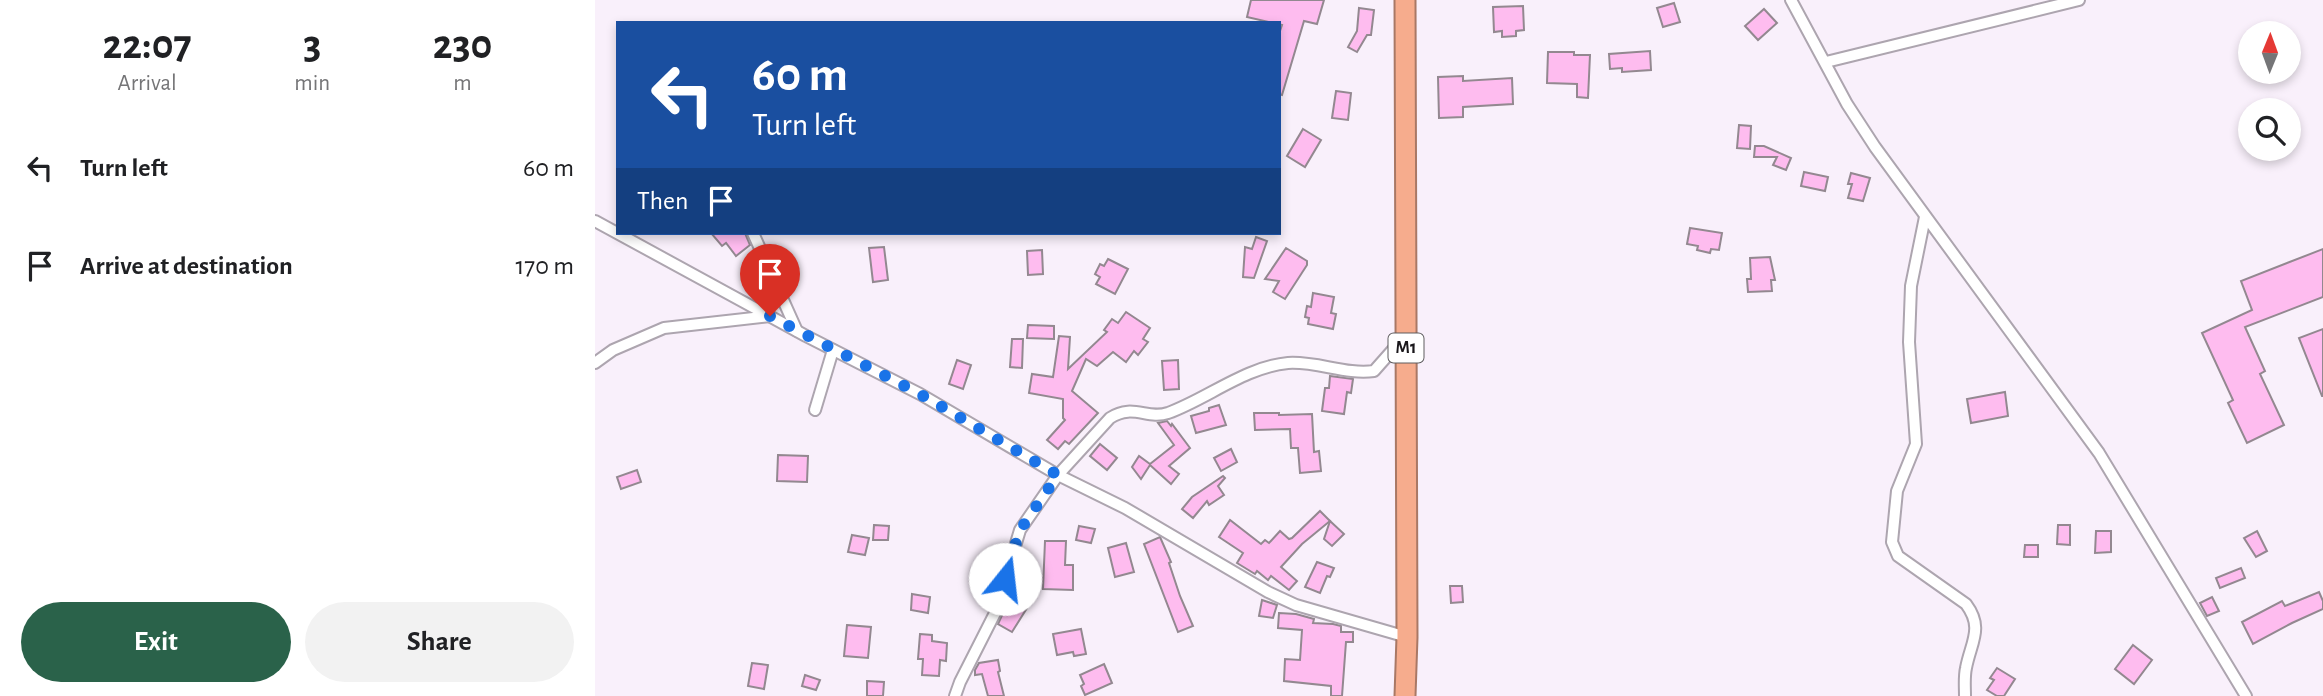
<!DOCTYPE html>
<style>
body{margin:0;font-family:"Alegreya Sans",sans-serif;background:#f2f2f2;color:#202124;height:100vh;display:flex;flex-direction:column;font-size:26px;white-space:nowrap}
*{box-sizing:border-box;margin:0}
p{font-size:23px;color:#757577}
.icon{flex:none;width:38px;height:38px;fill:none;stroke:currentColor;stroke-width:2;stroke-linecap:round;stroke-linejoin:round}
.map{position:relative;flex:1;overflow:hidden}
.sheet{display:flex;flex-direction:column;background:#fff;width:595px}
.sheet>*{flex:none}
.guide{position:absolute;left:21px;top:21px;width:665px;height:214px;border-radius:0px;box-shadow:0 4px 10px #0003;background:#1a4fa0;color:#fff;overflow:hidden}
.needle{width:46px;rotate:1deg}
.controls{position:absolute;left:1643px;top:21px;display:grid;gap:14px}
.controls a{display:grid;place-items:center;width:63px;height:63px;border-radius:50%;background:#fff;box-shadow:0 4px 10px #0003;font-size:35px}
.pin{position:absolute;display:grid;place-items:center;width:60px;height:60px;color:#fff;margin:-72px -30px;border-radius:50% 50% 50% 0;rotate:-45deg;box-shadow:0 0 7px #0007}
.pin .icon{rotate:45deg}
.me{position:absolute;width:77px;margin:-38px;rotate:16deg;stroke-linejoin:round;filter:drop-shadow(0 0 5px #0008)}
.turn{display:flex;align-items:center;gap:24px;height:147px;padding:0 21px;font-size:32px}
.turn .icon{width:91px;height:91px;stroke-width:2.5}
.turn b{display:block;font-size:49px;line-height:60px}
.then{display:flex;align-items:center;height:66px;padding:0 21px;background:#0003;gap:14px;font-size:26px}
.eta{display:flex;justify-content:space-evenly;align-items:center;height:119px;text-align:center}
.eta b{font-size:42px;font-weight:700;line-height:49px}
.action{display:flex;gap:14px;margin-top:auto;padding:14px 21px}
.action a{flex:1;height:80px;border-radius:42px;background:#2a624a;color:#fff;font-size:28px;font-weight:700;line-height:80px;text-align:center}
.action a+a{background:#f2f2f2;color:#202124}
ul{padding:0;list-style:none}
li{display:flex;align-items:center;gap:21px;height:98px;padding:0 21px}
li div{flex:1}
li b{display:block;font-size:26px}
li em{font-style:normal}
main{display:flex;flex:1;min-height:0}
.map>svg:first-child{display:block}
.building{fill:#febcef;stroke:#938890;stroke-width:2}
.lines{fill:none;stroke-linecap:round;stroke-linejoin:round}
.street-casing{stroke:#ada5af;stroke-width:14}
.highway-casing{stroke:#a97865;stroke-width:23}
.street{stroke:#fff;stroke-width:10}
.highway{stroke:#f6ac8d;stroke-width:19}
.route{stroke:#1a73e8;stroke-width:12;stroke-dasharray:0 21.6}
.labels{text-anchor:middle;dominant-baseline:central;stroke-width:7;stroke-linejoin:round;paint-order:stroke}
.shield{fill:#fff;stroke:#5f5d5f;stroke-width:2}
.shield-label{font-size:18px;font-weight:bold;fill:#1a171b}
</style>
<main>
<section class="sheet">
<div class="eta">
<div><b>22:07</b><p>Arrival</p></div>
<div><b>3</b><p>min</p></div>
<div><b>230</b><p>m</p></div>
</div>
<ul>
<li><svg class="icon" aria-label="left" viewBox="0 0 24 24"><path d="M17 20v-9H6M10 6l-5 5 5 5"/></svg><div><b>Turn left</b></div><em>60 m</em></li>
<li><svg class="icon" aria-label="arrive" viewBox="0 0 24 24"><path d="M6 21V4h12l-3 4 3 4H6"/></svg><div><b>Arrive at destination</b></div><em>170 m</em></li>
</ul>
<div class="action"><a>Exit</a><a>Share</a></div>
</section>
<div class="map">
<svg width="1728" height="696" viewBox="0 0 1728 696">
<rect width="100%" height="100%" fill="#f9f0fb"/>
<g class="building">
<polygon points="656,0 729,0 722,24 709,21 687,95 684,94 684,34 687,25 652,17"/>
<polygon points="1079,3 1085,22 1068,27 1062,8"/>
<polygon points="928,6 929,30 921,31 921,36 907,37 907,31 899,32 898,7"/>
<polygon points="764,8 779,10 776,35 772,35 762,52 753,47 762,31"/>
<polygon points="1169,9 1182,23 1163,40 1150,26"/>
<polygon points="1055,51 1056,70 1027,72 1027,68 1015,69 1014,54"/>
<polygon points="953,52 979,52 979,55 995,55 993,98 982,97 982,84 952,83"/>
<polygon points="868,76 868,81 917,78 918,104 868,107 868,117 844,118 843,77"/>
<polygon points="741,91 756,93 753,120 737,118"/>
<polygon points="1144,125 1156,126 1155,149 1142,148"/>
<polygon points="708,129 726,140 710,167 692,156"/>
<polygon points="1160,146 1169,146 1196,158 1191,170 1178,165 1182,157 1159,157"/>
<polygon points="1209,172 1233,177 1230,191 1206,186"/>
<polygon points="1256,173 1275,178 1268,201 1253,198 1257,184 1253,184"/>
<polygon points="1095,228 1127,233 1124,250 1116,249 1115,253 1102,250 1103,246 1092,244"/>
<polygon points="116,233 150,233 155,245 141,256 131,243 127,246"/>
<polygon points="661,237 672,241 659,278 648,277 650,247 657,249"/>
<polygon points="289,247 293,280 278,282 274,248"/>
<polygon points="691,248 712,261 712,265 690,299 678,292 684,281 670,279"/>
<polygon points="1728,249 1728,297 1650,327 1670,371 1665,374 1689,425 1652,443 1633,403 1638,400 1607,333 1657,310 1646,281"/>
<polygon points="447,250 448,274 433,275 432,251"/>
<polygon points="1175,257 1180,280 1176,280 1177,291 1153,292 1152,279 1156,279 1155,258"/>
<polygon points="513,259 533,269 520,294 501,284 505,277 500,274 505,264 509,266"/>
<polygon points="718,293 739,297 736,313 741,314 738,329 713,324 714,318 710,317 712,306 716,307"/>
<polygon points="531,312 555,328 548,339 553,342 543,355 539,351 531,362 518,352 502,366 491,359 477,391 503,413 474,444 470,441 463,449 452,440 470,420 468,418 468,399 434,393 437,374 458,377 464,336 475,337 473,369 512,332 509,330 517,319 523,323"/>
<polygon points="433,325 459,326 459,339 432,338"/>
<polygon points="1728,329 1728,396 1727,396 1704,338"/>
<polygon points="417,339 428,339 427,368 415,367"/>
<polygon points="362,360 376,365 368,389 354,384"/>
<polygon points="583,360 584,389 569,390 567,361"/>
<polygon points="735,376 758,379 756,393 752,392 749,414 727,411 730,388 734,388"/>
<polygon points="1410,392 1413,416 1376,423 1372,399"/>
<polygon points="624,405 631,425 601,433 596,416 614,411 614,408"/>
<polygon points="659,413 684,413 684,415 717,414 719,452 724,451 726,471 705,473 703,448 696,448 695,429 660,430"/>
<polygon points="572,421 576,426 577,424 595,448 574,466 584,474 576,484 555,465 546,479 537,467 544,456 555,464 579,445 563,423"/>
<polygon points="505,444 522,458 512,470 495,456"/>
<polygon points="636,449 642,462 626,471 619,458"/>
<polygon points="183,455 213,456 212,482 182,481"/>
<polygon points="42,470 46,482 26,489 22,477"/>
<polygon points="628,476 630,478 623,486 629,495 614,505 612,501 598,518 587,509 597,497"/>
<polygon points="725,511 735,521 707,544 686,567 702,581 694,590 676,576 673,580 662,571 660,574 642,563 648,553 624,537 635,520 666,544 670,540 674,543 685,531 694,539 697,538"/>
<polygon points="735,521 749,534 737,546 729,539"/>
<polygon points="279,525 294,526 293,540 278,540"/>
<polygon points="1463,525 1475,525 1475,545 1462,544"/>
<polygon points="484,526 500,529 496,543 481,540"/>
<polygon points="1501,531 1516,531 1516,552 1500,553"/>
<polygon points="1662,531 1672,551 1661,557 1649,538"/>
<polygon points="257,535 274,538 270,555 253,552"/>
<polygon points="565,537 576,562 574,563 585,596 598,626 583,632 549,544"/>
<polygon points="450,541 471,541 470,565 478,565 478,590 448,589"/>
<polygon points="531,543 539,572 520,577 513,548"/>
<polygon points="1430,545 1443,545 1443,557 1429,557"/>
<polygon points="722,562 739,568 735,577 732,576 725,593 710,587"/>
<polygon points="1646,568 1650,578 1625,588 1621,578"/>
<polygon points="855,586 867,586 868,602 856,603"/>
<polygon points="1724,592 1728,601 1728,609 1697,623 1658,644 1647,622 1687,601 1690,606"/>
<polygon points="317,594 335,597 333,613 316,610"/>
<polygon points="1617,597 1624,611 1612,616 1605,603"/>
<polygon points="418,599 432,608 417,632 403,624 409,611"/>
<polygon points="667,600 682,605 678,618 664,616"/>
<polygon points="684,613 701,614 719,619 718,623 738,624 746,626 746,632 758,632 758,642 751,642 747,696 736,696 736,686 689,681 690,659 705,660 707,630 683,628"/>
<polygon points="252,625 276,627 273,658 249,656"/>
<polygon points="486,629 491,654 479,656 478,652 462,655 458,634"/>
<polygon points="325,634 337,635 337,641 352,643 351,661 345,660 344,676 327,675 328,659 323,659"/>
<polygon points="1538,645 1557,660 1539,684 1520,669"/>
<polygon points="403,660 405,671 403,672 409,696 393,696 387,674 380,675 380,670 384,663"/>
<polygon points="157,663 173,665 169,689 153,686"/>
<polygon points="509,664 517,683 490,695 486,686 489,684 485,675"/>
<polygon points="1402,668 1420,679 1409,696 1402,696 1392,690 1399,680 1395,678"/>
<polygon points="210,675 225,680 221,690 207,686"/>
<polygon points="272,681 289,682 288,696 272,696"/>
</g>
<g class="lines">
<g class="street-casing">
<g id="street">
<polyline points="1196,0 1252,104 1280,147 1504,453 1651,696"/>
<polyline points="1231,62 1484,0"/>
<path d="M1330,217L1316,286L1314,342L1321,444L1302,491L1297,542L1303,556L1371,604C1389,628 1376,642 1371,668C1369,677 1370,687 1370,696"/>
<polyline points="0,221 211,336 325,394 463,475 530,508 673,592 701,605 812,637"/>
<polyline points="158,233 202,331"/>
<polyline points="0,363 18,350 69,328 175,316"/>
<polyline points="220,410 238,350"/>
<path d="M360,696L365,682L400,613L425,530L463,475L515,418C538,403 552,420 573,413C612,399 650,367 693,363C722,361 751,375 779,371L810,336"/>
</g>
</g>
<g class="highway-casing">
<polyline id="highway" points="810,696 812,637 810,0"/>
</g>
<use href="#street" class="street"/>
<use href="#highway" class="highway"/>
</g>
<g class="lines">
<polyline class="route" points="175,316 325,394 463,475 425,530 410,579"/>
</g>
<g class="labels">
<rect class="shield" x="793.5" y="333.5" width="35" height="29" rx="5"/>
<g class="shield-label">
<text x="811" y="348">M1</text>
</g>
</g>
</svg>
<div class="controls">
<a><svg class="needle" viewBox="-14 -14 28 28"><path d="M0-13l5 13h-10z" fill="#e53935"/><path d="M0 13l5-13h-10z" fill="#757577"/></svg></a>
<a><svg class="icon" aria-label="search" viewBox="0 0 24 24"><circle cx="10" cy="10" r="6"/><path d="M15 15l6 6"/></svg></a>
</div>
<div class="pin" style="left:175px;top:316px;background:#d93025"><svg class="icon" aria-label="arrive" viewBox="0 0 24 24"><path d="M6 21V4h12l-3 4 3 4H6"/></svg></div>
<svg class="me" style="left:410px;top:579px" viewBox="-20 -20 40 40"><circle r="19" fill="#fff"/><path d="M0-13L10 11 0 6-10 11z" fill="#1a73e8"/></svg>
<div class="guide">
<div class="turn"><svg class="icon" aria-label="left" viewBox="0 0 24 24"><path d="M17 20v-9H6M10 6l-5 5 5 5"/></svg><div><b>60 m</b>Turn left</div></div>
<div class="then">Then<svg class="icon" aria-label="arrive" viewBox="0 0 24 24"><path d="M6 21V4h12l-3 4 3 4H6"/></svg></div>
</div>
</div>
</main>
